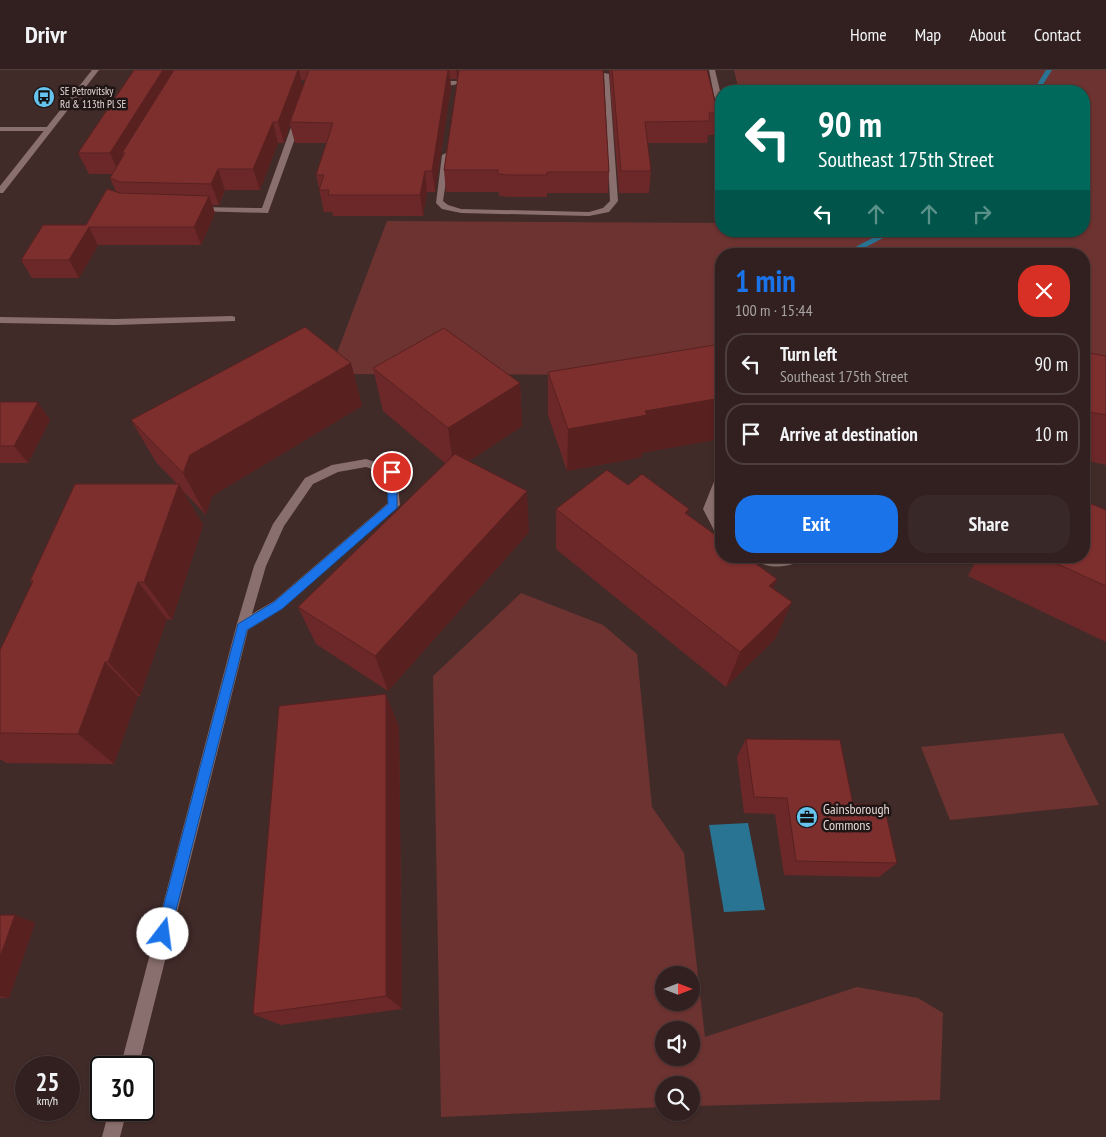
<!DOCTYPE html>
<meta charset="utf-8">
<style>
body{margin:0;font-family:"PT Sans Narrow",sans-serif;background:#392828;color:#f1f3f6;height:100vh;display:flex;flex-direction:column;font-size:19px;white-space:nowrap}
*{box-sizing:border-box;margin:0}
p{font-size:16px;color:#a8a3a4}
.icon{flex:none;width:28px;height:28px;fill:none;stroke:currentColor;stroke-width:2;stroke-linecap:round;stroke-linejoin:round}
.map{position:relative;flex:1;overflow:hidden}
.panel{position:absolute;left:715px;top:178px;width:375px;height:315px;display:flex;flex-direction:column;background:#31201f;border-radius:20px;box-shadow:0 1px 4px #0004,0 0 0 1px #4c3e3d}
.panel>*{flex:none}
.banner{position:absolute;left:715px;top:15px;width:375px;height:152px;border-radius:20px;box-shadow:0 1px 4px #0004,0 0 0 1px #4c3e3d;background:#00695c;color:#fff;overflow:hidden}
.needle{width:32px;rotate:90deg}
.buttons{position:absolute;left:655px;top:896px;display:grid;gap:10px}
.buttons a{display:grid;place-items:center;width:45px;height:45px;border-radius:50%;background:#31201f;box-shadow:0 1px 4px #0004,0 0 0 1px #4c3e3d;font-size:25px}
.speed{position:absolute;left:15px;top:986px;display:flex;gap:10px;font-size:25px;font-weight:700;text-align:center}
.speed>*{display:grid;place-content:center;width:65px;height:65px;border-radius:50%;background:#31201f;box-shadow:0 1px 4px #0004,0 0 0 1px #4c3e3d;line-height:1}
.speed small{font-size:12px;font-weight:400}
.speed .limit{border:2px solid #111;border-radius:8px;background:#fff;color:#111}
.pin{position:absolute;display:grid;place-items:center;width:42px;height:42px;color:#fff;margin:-21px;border:2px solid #fff;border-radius:50%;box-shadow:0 1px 5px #0007}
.me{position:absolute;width:55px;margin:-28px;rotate:15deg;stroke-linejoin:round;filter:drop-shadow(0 0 4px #0008)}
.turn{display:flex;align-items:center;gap:18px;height:105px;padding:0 20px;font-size:22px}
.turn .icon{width:65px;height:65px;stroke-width:2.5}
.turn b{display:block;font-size:35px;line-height:42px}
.lanes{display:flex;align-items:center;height:48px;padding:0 20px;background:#0003;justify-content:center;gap:25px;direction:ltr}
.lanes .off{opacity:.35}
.round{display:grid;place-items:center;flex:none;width:52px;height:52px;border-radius:20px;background:#392828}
.summary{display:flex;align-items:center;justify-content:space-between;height:85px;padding:0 20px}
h1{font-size:30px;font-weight:700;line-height:38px;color:#1a73e8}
.cta{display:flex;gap:10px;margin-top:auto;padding:10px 20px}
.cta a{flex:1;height:58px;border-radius:20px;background:#1a73e8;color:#fff;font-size:20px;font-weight:700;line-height:58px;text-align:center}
.cta a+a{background:#392828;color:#f1f3f6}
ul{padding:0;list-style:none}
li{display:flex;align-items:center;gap:15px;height:62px;margin:0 10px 8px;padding:0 10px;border:2px solid #4c3e3d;border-radius:20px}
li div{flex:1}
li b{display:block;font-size:19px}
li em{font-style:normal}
header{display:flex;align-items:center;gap:30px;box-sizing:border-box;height:70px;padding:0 25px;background:#31201f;border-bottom:1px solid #4c3e3d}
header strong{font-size:24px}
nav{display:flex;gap:28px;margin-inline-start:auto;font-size:18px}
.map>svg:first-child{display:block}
.green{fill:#6d3331;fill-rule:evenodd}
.water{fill:#297493}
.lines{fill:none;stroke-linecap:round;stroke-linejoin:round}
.stream{fill:#297493;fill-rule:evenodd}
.service{fill:#896f6d;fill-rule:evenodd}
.minor{fill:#896f6d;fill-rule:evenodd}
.secondary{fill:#896f6d;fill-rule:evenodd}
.wall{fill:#6c2828;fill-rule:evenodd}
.shaded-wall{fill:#582120}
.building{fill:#7d2f2e;stroke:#582120}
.route{fill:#1a73e8;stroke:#114b97}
.labels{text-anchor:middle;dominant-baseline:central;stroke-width:5;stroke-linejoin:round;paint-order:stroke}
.far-poi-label{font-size:11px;fill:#e6d7d6;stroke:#201616;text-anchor:start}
.poi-label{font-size:14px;fill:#e6d7d6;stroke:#201616;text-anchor:start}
</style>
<header>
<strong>Drivr</strong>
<nav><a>Home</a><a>Map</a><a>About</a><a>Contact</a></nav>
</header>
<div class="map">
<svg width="1106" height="1067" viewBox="0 0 1106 1067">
<rect width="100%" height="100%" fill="#412b29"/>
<g class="green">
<polygon points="734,0 1106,0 1106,307 1084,307 1084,184 721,184 721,305 329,304 387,151 721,153 721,161 1084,161 1084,21 739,21"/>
<path d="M521,523L603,555L637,584L652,737L684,783L705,967L857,917L918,928L943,943L940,1030L691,1036V1015H664V1037L441,1047L433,606ZM664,905H691V932H664ZM664,960H691V988H664Z"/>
<polygon points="1063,663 1099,735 950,750 921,677"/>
</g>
<polygon class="water" points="748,753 765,840 724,842 709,755"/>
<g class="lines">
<g class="stream">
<polygon points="1046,0 1052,0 1039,21 1033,21"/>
<polygon points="886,161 896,161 853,184 842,184"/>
</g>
<g class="service">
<polygon points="709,0 715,0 721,25 721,42 717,40"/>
<polygon points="604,3 609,4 618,131 609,142 589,146 461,143 442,139 436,133 442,85 446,83 450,85 443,131 448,135 461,139 589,142 603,138 610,131"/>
<path d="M473,6L476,8L475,9C463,13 442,20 431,13L434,11H457Z"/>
<polygon points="298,47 302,49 268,143 194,141 194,137 197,137 262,138 294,49"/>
<polygon points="232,246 235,247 235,251 115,255 0,253 0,247 115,249"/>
</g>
<g class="minor">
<polygon points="0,57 47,57 51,59 47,61 0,61"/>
<path d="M366,389L396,399L400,435L282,539L248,560L138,998H120L236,557L254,496L273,454L305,408L332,395ZM366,397L387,404L388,433L274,531L252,544L266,496L284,456L313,414L338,402Z"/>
<polygon points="721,408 721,421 715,439 721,452 721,468 717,466 703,439 715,409"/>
<path d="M751,486H804C795,500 760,500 751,486Z"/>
<polygon points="109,1040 127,1040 120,1067 102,1067"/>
</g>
<polygon class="secondary" points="92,0 99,0 3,123 0,123 0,116"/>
</g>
<g class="wall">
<path d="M134,0H603L609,102L608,123H547V127H509L499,126V122H446L444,100L458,9H450L451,17L435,122H427L423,146H333L332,142H324L316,105L326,73H295L290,55L284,73H278L260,120H225L219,135H212L215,143L201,175H98L79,208H32L21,190L86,155L116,122L110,108L112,104H89L78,83ZM301,10H305L303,17Z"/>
<polygon points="609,0 707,0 718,43 714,65 708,65 707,73 648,73 651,101 649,123 619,123"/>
<polygon points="1084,282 1106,286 1106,395 1084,390"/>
<polygon points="351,293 362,336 212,426 206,445 182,420 203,455 172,550 167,549 140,626 138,626 114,694 6,693 0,689 0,580 32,513 30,511 177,414 156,392 131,350"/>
<polygon points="373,298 520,313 522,356 469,391 529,462 388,621 316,574 298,537 446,394 383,341"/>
<polygon points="548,302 642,383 642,387 567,401 548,345"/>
<polygon points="0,332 50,350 28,393 0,393"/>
<polygon points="628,415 689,439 688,445 773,518 792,532 775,569 726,617 556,479 556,439"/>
<polygon points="1106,440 1106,572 968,506 978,486 1084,486"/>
<polygon points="399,657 402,939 281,955 253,944"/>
<polygon points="746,669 853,734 897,793 879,807 784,805 775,744 744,743 737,687"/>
<polygon points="0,845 15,845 35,853 9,928 0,928"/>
</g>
<g class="shaded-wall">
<polygon points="163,0 183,0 125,83 122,83 126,92 119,104 110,83"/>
<polygon points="298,0 299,0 303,19 290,52 290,55 284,73 278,52"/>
<polygon points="448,0 449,0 451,17 435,122 432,101"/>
<polygon points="456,0 491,0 491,2 457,9"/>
<polygon points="273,52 278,73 260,120 253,99"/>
<polygon points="218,99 225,120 219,135 211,114"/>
<polygon points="425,101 427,122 423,146 420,125"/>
<polygon points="209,126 215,143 201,175 194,157"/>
<polygon points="89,157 98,175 79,208 69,190"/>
<polygon points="351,293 362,336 212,426 206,445 183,403 190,385"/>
<polygon points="520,313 522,356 454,401 448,358"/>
<polygon points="721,328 721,369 642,383 642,387 567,401 568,359 645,341"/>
<polygon points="38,332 50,350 28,393 14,376"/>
<polygon points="179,414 203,455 172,550 144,512"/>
<polygon points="527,421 529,462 388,621 375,586"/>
<polygon points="689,439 680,479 685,443"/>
<polygon points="777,509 761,547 769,516"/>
<polygon points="138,512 167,549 140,626 108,592"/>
<polygon points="792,532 775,569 726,617 740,582"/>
<polygon points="105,592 138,626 114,694 78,664"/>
<polygon points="386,624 399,657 402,939 386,926"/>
<polygon points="15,845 35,853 9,928 0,926 0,887"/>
</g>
<g class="building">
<polygon points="134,0 163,0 110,83 78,83"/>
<polygon points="174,0 298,0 278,52 273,52 253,99 218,99 211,114 120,112 110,108 125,83 122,83"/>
<polygon points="309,0 448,0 432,101 425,101 420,125 328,125 329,120 319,120 324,105 316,105 333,53 290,52"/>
<polygon points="459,0 603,0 609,102 547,102 547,105 508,105 498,104 498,100 444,100"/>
<polygon points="612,0 707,0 718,43 709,43 710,51 645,52 651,101 621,101"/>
<polygon points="107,119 120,123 209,126 194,157 89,157 69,190 21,190 43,155 86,155"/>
<polygon points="305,257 351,293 190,385 183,403 131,350"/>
<polygon points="444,258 520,313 448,358 373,298"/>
<polygon points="721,274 721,328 645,341 647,345 568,359 548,302"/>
<polygon points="1084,282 1106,286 1106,345 1084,341"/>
<polygon points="0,332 38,332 14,376 0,376"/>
<polygon points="455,384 527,421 375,586 298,537"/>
<polygon points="607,400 628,415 642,404 689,439 685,443 721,469 721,486 745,486 777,509 769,516 792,532 740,582 556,439"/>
<polygon points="75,414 179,414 144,512 138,512 108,592 105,592 78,664 0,663 0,580 33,511 30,511"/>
<polygon points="1084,431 1106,440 1106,516 1040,486 1084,486"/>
<polygon points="386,624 386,926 253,944 279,636"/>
<polygon points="746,669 840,670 853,734 884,735 897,793 796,791 787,728 754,727"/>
<polygon points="0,845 15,845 0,887"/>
</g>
<polygon class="route" points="392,398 397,402 397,438 282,539 247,560 170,864 168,869 163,871 158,869 156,864 238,554 274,532 388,434 387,402"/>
<defs>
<g id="bus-disc" transform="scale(1.125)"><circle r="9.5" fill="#66c4ef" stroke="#201616"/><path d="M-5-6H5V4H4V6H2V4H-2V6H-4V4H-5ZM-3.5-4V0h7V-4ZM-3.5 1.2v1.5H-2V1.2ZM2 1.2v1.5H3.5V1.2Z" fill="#111"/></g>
<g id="office-disc" transform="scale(1.125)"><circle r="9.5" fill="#66c4ef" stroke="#201616"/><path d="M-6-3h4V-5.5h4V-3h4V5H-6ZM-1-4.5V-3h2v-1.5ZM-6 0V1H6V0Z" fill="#111"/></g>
</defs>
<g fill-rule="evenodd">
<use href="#bus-disc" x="44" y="27"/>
<use href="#office-disc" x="807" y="747"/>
</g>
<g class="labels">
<g class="far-poi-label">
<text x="60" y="21">SE Petrovitsky<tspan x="60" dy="13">Rd &amp; 113th Pl SE</tspan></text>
</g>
<g class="poi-label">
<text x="823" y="739">Gainsborough<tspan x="823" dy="16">Commons</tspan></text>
</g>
</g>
</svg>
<div class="buttons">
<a><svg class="needle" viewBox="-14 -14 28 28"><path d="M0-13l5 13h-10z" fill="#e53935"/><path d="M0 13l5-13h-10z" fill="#a8a3a4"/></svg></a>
<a><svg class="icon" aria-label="sound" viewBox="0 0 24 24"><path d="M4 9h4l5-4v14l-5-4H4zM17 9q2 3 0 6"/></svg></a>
<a><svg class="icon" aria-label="search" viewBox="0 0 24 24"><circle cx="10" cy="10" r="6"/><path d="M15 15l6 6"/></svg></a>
</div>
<div class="speed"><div>25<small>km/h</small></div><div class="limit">30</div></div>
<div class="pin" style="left:392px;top:402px;background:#d93025"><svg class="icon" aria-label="arrive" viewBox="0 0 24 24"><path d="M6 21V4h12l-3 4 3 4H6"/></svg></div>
<svg class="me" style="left:163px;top:864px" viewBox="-20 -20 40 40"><circle r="19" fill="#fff"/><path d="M0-13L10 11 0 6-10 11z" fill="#1a73e8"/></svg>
<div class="banner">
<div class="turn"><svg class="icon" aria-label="left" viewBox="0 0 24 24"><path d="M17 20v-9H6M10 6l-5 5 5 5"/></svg><div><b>90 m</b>Southeast 175th Street</div></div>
<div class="lanes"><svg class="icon" aria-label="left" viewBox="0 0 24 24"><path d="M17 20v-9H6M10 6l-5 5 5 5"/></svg><svg class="icon off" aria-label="ahead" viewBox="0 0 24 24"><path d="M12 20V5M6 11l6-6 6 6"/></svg><svg class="icon off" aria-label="ahead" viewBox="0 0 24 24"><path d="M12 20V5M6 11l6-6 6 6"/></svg><svg class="icon off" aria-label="right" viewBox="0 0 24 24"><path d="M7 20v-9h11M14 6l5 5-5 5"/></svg></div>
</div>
<section class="panel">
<div class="summary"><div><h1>1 min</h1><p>100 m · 15:44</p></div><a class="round" style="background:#d93025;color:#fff"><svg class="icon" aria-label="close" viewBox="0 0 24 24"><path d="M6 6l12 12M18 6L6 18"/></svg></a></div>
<ul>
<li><svg class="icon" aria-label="left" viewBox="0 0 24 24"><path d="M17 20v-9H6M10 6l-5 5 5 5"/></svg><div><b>Turn left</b><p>Southeast 175th Street</p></div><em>90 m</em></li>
<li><svg class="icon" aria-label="arrive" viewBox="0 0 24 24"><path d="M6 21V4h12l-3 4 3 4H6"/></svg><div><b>Arrive at destination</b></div><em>10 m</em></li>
</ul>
<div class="cta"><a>Exit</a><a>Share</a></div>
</section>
</div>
